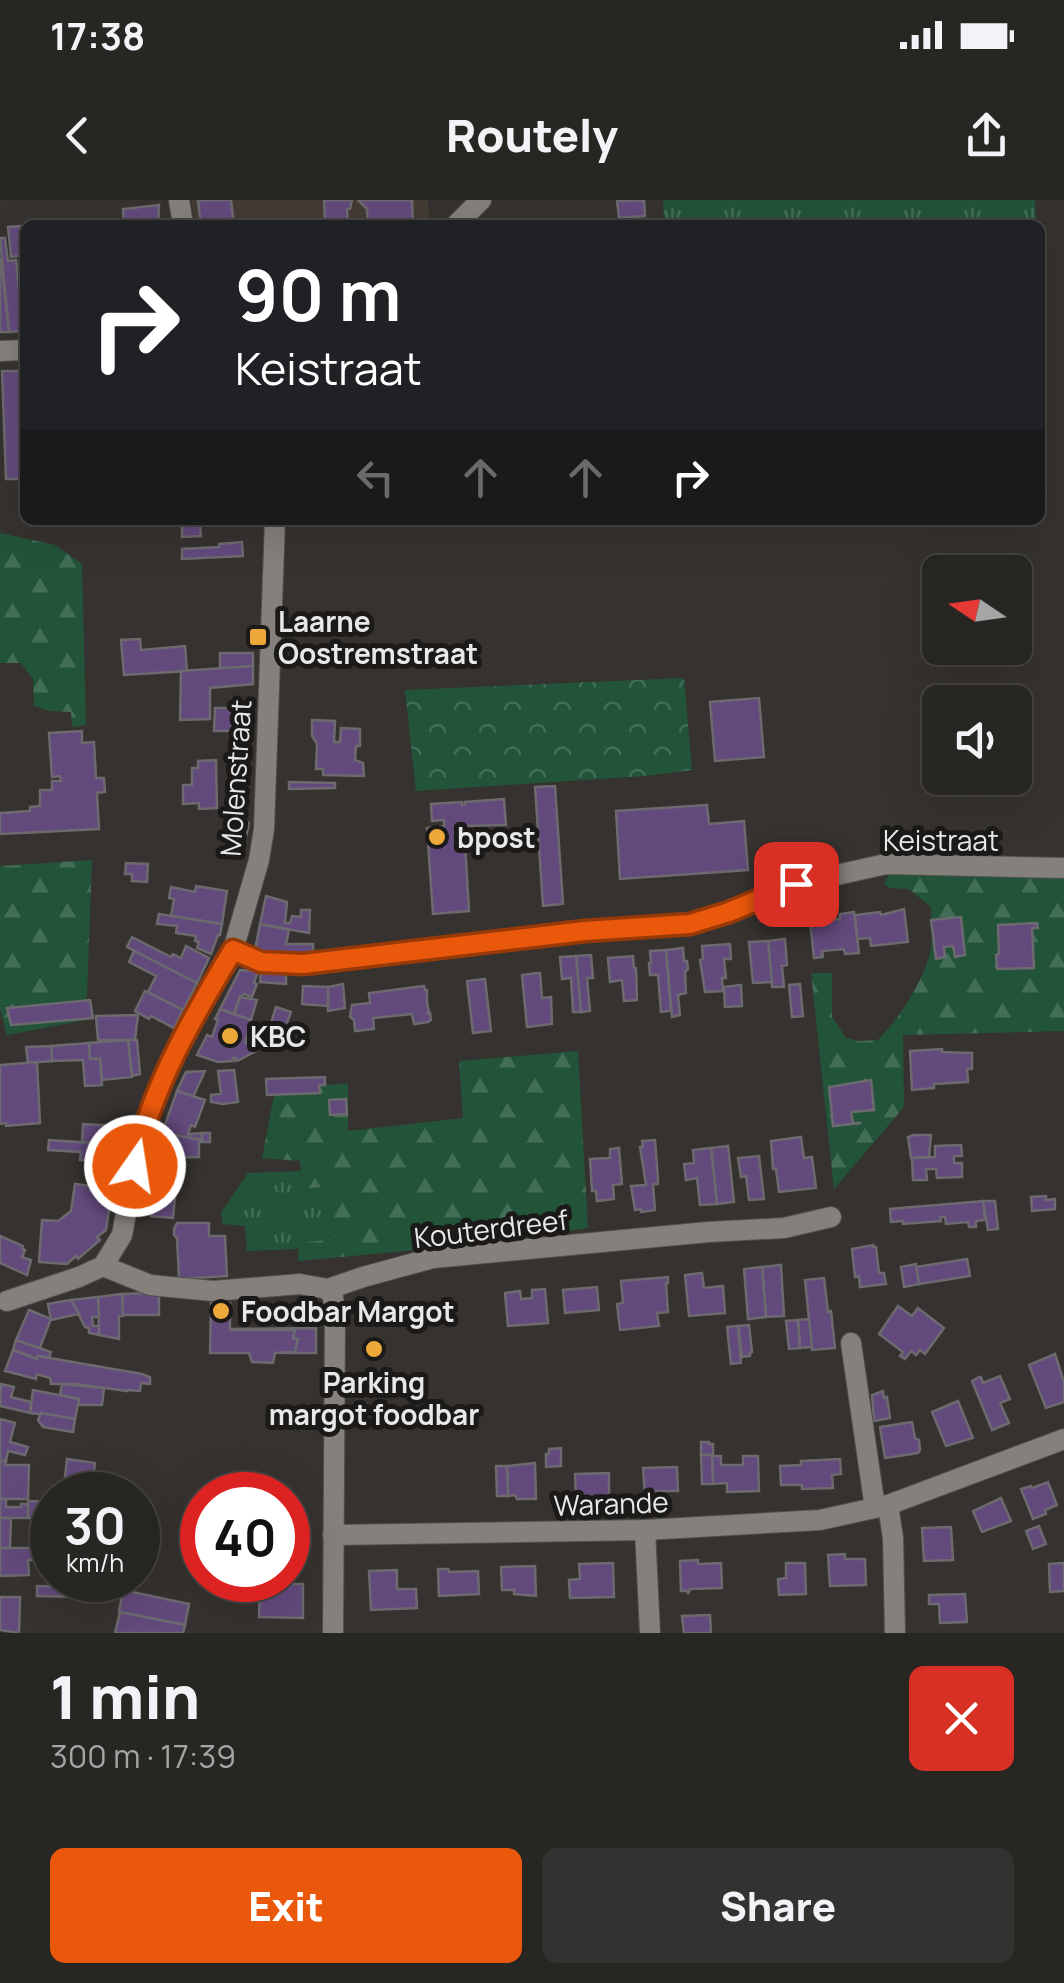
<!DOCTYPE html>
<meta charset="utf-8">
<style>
body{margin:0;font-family:Manrope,sans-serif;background:#343230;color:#f1f3f6;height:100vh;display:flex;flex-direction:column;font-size:38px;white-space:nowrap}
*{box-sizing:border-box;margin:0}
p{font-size:32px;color:#a5a5a6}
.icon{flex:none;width:55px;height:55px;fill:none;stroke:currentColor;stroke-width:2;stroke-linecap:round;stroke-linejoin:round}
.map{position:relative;height:1433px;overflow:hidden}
.details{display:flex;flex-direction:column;background:#282623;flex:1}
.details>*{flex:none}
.banner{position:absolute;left:20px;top:20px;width:1025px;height:305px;border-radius:15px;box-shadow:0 10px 40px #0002,0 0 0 2px #444341;background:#202124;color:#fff;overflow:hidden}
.needle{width:65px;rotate:283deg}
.controls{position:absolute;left:922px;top:355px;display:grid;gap:20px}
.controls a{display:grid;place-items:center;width:110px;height:110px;border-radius:15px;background:#282623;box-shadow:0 10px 40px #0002,0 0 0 2px #444341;font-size:50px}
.speed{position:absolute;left:30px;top:1272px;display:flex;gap:20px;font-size:50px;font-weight:700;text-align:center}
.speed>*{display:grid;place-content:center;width:130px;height:130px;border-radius:50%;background:#282623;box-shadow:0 10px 40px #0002,0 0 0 2px #444341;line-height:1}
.speed small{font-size:25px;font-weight:400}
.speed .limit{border:15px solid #d22;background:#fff;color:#111}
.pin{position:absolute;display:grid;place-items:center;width:85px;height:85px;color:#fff;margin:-42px;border-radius:20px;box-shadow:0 5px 15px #0006}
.me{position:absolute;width:110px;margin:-55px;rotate:13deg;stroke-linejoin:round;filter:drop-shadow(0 0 8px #0008)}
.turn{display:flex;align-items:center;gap:35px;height:210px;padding:0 50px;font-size:45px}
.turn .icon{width:130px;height:130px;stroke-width:2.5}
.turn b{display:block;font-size:70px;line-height:85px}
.lanes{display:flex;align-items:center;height:95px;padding:0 50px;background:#0003;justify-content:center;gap:50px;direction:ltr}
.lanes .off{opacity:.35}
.round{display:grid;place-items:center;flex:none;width:105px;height:105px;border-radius:15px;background:#343230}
.summary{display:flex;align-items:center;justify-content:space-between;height:170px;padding:0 50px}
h1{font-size:60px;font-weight:800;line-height:75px}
.action{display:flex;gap:20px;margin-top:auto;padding:20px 50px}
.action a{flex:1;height:115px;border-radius:15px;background:#ea580c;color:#fff;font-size:40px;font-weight:800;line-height:115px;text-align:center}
.action a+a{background:#343230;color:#f1f3f6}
.status{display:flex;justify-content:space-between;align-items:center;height:70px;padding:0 50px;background:#282623;direction:ltr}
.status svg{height:28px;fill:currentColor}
header{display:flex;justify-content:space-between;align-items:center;height:130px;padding:0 50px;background:#282623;font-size:45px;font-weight:800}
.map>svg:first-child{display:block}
.built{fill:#433b34}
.grass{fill:url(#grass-tufts)}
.forest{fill:url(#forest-firs)}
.park{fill:url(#park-crowns)}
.building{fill:#634a7d;stroke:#6c6a6f;stroke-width:2.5}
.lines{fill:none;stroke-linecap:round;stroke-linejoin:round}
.minor-casing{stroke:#524f4d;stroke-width:22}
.minor{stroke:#84807c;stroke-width:20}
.route-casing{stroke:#983908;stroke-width:25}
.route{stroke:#ea580c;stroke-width:18}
.poi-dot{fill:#eca93a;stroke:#1b1a18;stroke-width:4}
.labels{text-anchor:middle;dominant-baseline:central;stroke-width:10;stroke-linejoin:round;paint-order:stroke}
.poi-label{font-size:28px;font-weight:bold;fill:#eae8e6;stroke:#1b1a18;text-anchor:start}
.street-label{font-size:28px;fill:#eae8e6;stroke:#1b1a18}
</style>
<div class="status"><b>17:38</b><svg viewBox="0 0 49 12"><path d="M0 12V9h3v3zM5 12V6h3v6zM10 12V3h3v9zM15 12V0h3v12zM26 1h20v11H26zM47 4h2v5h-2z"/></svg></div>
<header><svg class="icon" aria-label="back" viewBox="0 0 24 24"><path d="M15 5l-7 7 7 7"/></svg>Routely<svg class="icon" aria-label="share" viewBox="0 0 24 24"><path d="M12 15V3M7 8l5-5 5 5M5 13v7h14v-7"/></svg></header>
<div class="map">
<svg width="1064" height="1433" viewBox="0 0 1064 1433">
<defs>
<pattern id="grass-tufts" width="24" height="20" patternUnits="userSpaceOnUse" patternTransform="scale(2.5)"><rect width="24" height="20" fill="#225439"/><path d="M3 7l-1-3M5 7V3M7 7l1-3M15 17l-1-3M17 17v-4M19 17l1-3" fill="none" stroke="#426d56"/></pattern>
<pattern id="forest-firs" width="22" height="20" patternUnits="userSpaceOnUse" patternTransform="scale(2.5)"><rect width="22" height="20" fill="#225439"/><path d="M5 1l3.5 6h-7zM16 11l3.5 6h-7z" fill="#426d56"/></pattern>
<pattern id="park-crowns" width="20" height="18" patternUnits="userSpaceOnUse" patternTransform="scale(2.5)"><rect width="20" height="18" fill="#225439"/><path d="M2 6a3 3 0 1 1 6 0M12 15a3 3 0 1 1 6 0" fill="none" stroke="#426d56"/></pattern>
</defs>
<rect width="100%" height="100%" fill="#35322f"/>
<polygon class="built" points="191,0 428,0 430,25 195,25"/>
<g class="grass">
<polygon points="663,0 1035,0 1036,25 664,25"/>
<polygon points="301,971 303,989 333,986 335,1040 299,1043 298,1049 247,1051 245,1026 223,1024 221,1013 248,973"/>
</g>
<g class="forest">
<polygon points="0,333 55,345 82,364 86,525 72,527 71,512 50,511 34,506 33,479 21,463 0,463"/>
<polygon points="92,660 86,820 7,835 0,809 0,666"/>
<path d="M914,673L1064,675V831L903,835L904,907L834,989L811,773H832V817L846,838L859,841L878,840C899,819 926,778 931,748C933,735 931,720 931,707L909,689L890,688L884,683L890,674Z"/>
<polygon points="578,851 588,1028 459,1046 298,1061 299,1043 335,1039 333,986 303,989 300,961 262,958 275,890 348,883 348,931 463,918 459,861"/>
</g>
<polygon class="park" points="684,478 692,570 645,576 416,591 405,490"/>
<g class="building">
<polygon points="198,0 231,0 234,25 201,25"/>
<polygon points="324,0 352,0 350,9 347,9 348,25 325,25"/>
<polygon points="358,0 412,0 413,25 368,25 367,9"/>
<polygon points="644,0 645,16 619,18 617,1"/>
<polygon points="159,5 158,25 124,25 123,9"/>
<polygon points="20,26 24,55 11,57 8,27"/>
<polygon points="0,38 5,38 8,61 16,60 23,131 9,132"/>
<polygon points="0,59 1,59 9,132 0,132"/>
<polygon points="2,171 23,171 25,279 6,279"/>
<polygon points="200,320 241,320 241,324 200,326 201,336 182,337 182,323 200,322"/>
<polygon points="242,342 243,356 182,359 182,349 219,347 219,344"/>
<polygon points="140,439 141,450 185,446 187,471 124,475 121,440"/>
<polygon points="220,453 253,453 253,466 220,469"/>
<polygon points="253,466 253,484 210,488 210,519 180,520 181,471"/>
<polygon points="759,498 764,557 715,561 710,502"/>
<polygon points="215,508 233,508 232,531 214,531"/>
<polygon points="312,520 335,521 334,542 340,542 341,528 360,529 360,546 356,546 355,560 363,563 364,576 323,575 323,569 316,569 317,544 312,536"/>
<polygon points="82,531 82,543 94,542 96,578 104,578 105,592 97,593 99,629 0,634 0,613 30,611 30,607 40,606 40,590 52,590 52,581 61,581 60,576 52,577 49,533"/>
<polygon points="216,560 217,608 199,609 199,603 183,604 183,585 192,585 192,568 198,568 198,561"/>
<polygon points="289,582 335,583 335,588 289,589"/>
<polygon points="555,586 563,704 543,706 535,587"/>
<polygon points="504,599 506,625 464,626 469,711 433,714 427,628 444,626 444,620 432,621 431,604 462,602 462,605 465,604 465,602"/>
<polygon points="707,605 709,624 744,621 748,670 620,679 616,611"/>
<polygon points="249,623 246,637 224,638 224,624"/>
<polygon points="126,663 148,664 147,682 132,681 132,674 125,674"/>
<polygon points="196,686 227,691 222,724 171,716 174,699 169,698 171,687 195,692"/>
<polygon points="266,696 287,702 285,723 290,723 292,716 301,717 301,710 310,710 309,733 260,724"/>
<polygon points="904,709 908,742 871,746 870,738 857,739 855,715 880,712 881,715"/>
<polygon points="854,712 859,753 845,754 844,749 822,751 823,757 814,758 810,721 840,719 840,714"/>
<polygon points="159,714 222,724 220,735 218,735 211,754 197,748 199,742 195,741 196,736 176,733 177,726 157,724"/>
<polygon points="961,717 965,755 955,757 953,746 944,747 945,757 936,759 931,720"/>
<polygon points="1037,723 1038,728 1032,728 1034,768 997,769 996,755 999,754 998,725"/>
<polygon points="260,724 289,730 286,744 313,744 313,753 254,755"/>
<polygon points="132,737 171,757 173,754 181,758 186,746 209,758 197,783 127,747"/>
<polygon points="785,739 787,765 782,766 784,787 772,787 768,741"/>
<polygon points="768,741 772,782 753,783 749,742"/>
<polygon points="730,744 731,759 724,759 726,778 722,778 723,791 705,792 700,760 703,759 702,746"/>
<polygon points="683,748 684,761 687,761 688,769 685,772 686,793 678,795 680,815 672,817 666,750"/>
<polygon points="666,750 671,811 661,812 658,775 650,775 649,763 651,763 650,751"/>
<polygon points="134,751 197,783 183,810 148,792 156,776 129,762"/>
<polygon points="591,755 593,778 587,778 590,811 581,812 576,756"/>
<polygon points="576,756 581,812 573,812 571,778 562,779 560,757"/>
<polygon points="633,756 634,768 636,768 637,800 624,801 622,780 610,782 608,758"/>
<polygon points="240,770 258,771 254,783 257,784 252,797 244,794 240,797 234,814 220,809"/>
<polygon points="261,771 286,772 286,784 260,782"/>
<polygon points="537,773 540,773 542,798 551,797 552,824 527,827 522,775"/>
<polygon points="485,779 491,831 473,833 467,781"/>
<polygon points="343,784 345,808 328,811 328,787"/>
<polygon points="800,784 803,816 792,817 789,785"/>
<polygon points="741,785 742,806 725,807 724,787"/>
<polygon points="303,786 328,787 328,806 302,804"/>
<polygon points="424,786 425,790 427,790 427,802 429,812 427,814 430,813 431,820 428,822 414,824 412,814 373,818 374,829 355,831 354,820 350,817 352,805 370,803 369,793"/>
<polygon points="145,791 183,810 174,828 151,816 149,819 135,811"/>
<polygon points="240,797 257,800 251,820 234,814"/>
<polygon points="90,800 93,818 11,825 7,808"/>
<polygon points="276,807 291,812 284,831 270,826"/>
<polygon points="220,809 251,820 245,842 246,843 248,838 264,844 258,850 239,860 235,861 236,858 233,858 232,861 218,862 197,855 207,835 212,837 218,820 215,819"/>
<polygon points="138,815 135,840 98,840 96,816"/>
<polygon points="128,840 137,840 140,874 132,876"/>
<polygon points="128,840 132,877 102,880 100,859 90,859 89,843"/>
<polygon points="89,843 90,859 100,859 102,885 85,886 83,860 52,861 51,846"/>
<polygon points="51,846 52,861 28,863 26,847"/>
<polygon points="942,849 942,852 972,853 972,869 967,869 968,882 934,884 934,888 912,890 910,851"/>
<polygon points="37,862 40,923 6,926 6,923 0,924 0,865"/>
<polygon points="234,870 238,902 223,904 211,902 211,895 221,894 218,871"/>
<polygon points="205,871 193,897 177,891 186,872"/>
<polygon points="325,877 325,885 319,885 320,893 267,895 266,879"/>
<polygon points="871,880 874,910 851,912 853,923 861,923 833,926 829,887"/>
<polygon points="177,891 205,900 195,927 191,925 188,934 202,933 202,940 162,933"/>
<polygon points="346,899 347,914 330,915 329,900"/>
<polygon points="83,924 121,926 124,930 121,945 82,942"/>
<polygon points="162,933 202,940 202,933 210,933 210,942 199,942 199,957 157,958 157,944 162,944"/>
<polygon points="914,935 931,935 929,957 911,958 908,937"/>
<polygon points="801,937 804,958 812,957 816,988 779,992 776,969 773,969 771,941"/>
<polygon points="49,940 121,945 118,973 93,971 94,961 80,960 81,952 48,950"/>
<polygon points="655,940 658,979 658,984 653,984 655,1010 641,1012 641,1009 635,1010 631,986 646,985 640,947 643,947 642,941"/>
<polygon points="961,945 962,956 954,956 954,963 962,963 962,977 937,978 936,969 926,969 927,980 913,980 912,958 935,957 935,946"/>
<polygon points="728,946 734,1002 717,1004 711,948"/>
<polygon points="619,948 622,984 613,985 614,999 597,1001 596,991 592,991 590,959 610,958 610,949"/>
<polygon points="711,948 717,1004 700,1005 697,978 686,980 684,964 694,963 693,950"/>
<polygon points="759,956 764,999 749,1000 746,976 741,977 738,958"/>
<polygon points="179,957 173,1018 151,1016 156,958"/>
<polygon points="93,971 118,973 114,1003 110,1003 106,1030 97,1037 100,1040 78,1059 76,1056 67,1064 39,1062 42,1020 58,1021 71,1011 75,984 91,986"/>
<polygon points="1046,996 1046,1000 1055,999 1055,1009 1032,1011 1031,997"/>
<polygon points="983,1001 995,1001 998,1029 988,1030"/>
<polygon points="983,1001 985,1020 976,1021 976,1027 969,1027 968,1022 946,1024 945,1017 940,1017 941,1021 903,1024 903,1021 891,1022 890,1009"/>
<polygon points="177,1023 209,1023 209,1036 225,1036 227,1076 179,1079 177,1038 174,1035 174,1029"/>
<polygon points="0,1036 23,1046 22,1048 25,1050 22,1057 31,1060 27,1075 0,1063"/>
<polygon points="873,1045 873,1047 876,1047 879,1073 884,1073 886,1084 860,1087 859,1076 855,1077 852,1049"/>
<polygon points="967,1059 970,1076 919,1084 916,1067"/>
<polygon points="916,1064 919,1084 904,1087 901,1067"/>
<polygon points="781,1065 784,1116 766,1117 762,1067"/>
<polygon points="762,1067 766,1117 748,1119 744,1069"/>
<polygon points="702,1073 704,1088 723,1086 725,1113 689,1116 685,1075"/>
<polygon points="668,1077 668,1083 666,1083 668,1112 657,1113 659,1126 620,1130 617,1104 623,1103 621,1081"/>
<polygon points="824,1078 828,1112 831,1111 835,1148 812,1150 805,1080"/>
<polygon points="597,1087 599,1110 565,1113 563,1090"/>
<polygon points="545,1089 548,1123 508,1126 505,1093 520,1091 521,1099 532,1098 532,1090"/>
<polygon points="150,1093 159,1095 159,1115 123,1115 122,1094"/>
<polygon points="122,1094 123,1116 119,1116 119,1139 99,1135 98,1097"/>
<polygon points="98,1097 99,1117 92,1117 93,1126 99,1126 99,1135 89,1133 89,1128 85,1127 71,1100"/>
<polygon points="71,1100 79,1114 51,1120 48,1104"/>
<polygon points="211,1103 230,1103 230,1130 295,1130 293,1138 298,1139 295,1152 275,1153 273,1163 252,1162 249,1153 210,1153"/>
<polygon points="898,1106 912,1116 918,1108 944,1128 925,1154 920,1150 916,1155 911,1151 905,1159 900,1156 903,1152 879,1134"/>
<polygon points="29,1110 51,1119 39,1150 16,1140"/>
<polygon points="809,1119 812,1147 800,1148 798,1120"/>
<polygon points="798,1120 800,1148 789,1149 786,1121"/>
<polygon points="749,1125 752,1152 750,1153 750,1156 742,1157 738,1126"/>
<polygon points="738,1126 741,1163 731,1164 727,1127"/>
<polygon points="316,1128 316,1153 282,1153 295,1152 298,1139 293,1138 295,1130 230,1129"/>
<polygon points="16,1140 51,1152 49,1158 38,1156 37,1159 13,1150"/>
<polygon points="13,1150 37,1159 38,1156 142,1174 150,1177 150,1184 141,1183 140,1191 127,1190 127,1191 76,1184 51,1184 50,1178 37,1174 36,1179 5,1171"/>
<polygon points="1055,1154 1064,1182 1064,1202 1046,1208 1029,1165"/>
<polygon points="1000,1176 1010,1199 1000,1203 1009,1223 992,1230 972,1181 979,1177 981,1177 983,1183"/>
<polygon points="1,1184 14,1187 11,1197 31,1202 30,1213 0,1206"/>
<polygon points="62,1184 104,1188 102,1205 78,1205 79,1199 60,1195"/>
<polygon points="33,1190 79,1199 75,1219 30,1213"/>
<polygon points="883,1191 884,1198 887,1197 890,1218 874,1221 872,1195"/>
<polygon points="958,1201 973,1238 946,1246 932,1212"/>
<polygon points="41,1213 75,1219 73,1232 43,1227 38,1220"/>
<polygon points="0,1219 15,1223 10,1242 28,1247 25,1255 8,1251 6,1261 0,1261"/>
<polygon points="912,1222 915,1238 919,1240 920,1250 918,1253 885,1258 880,1227"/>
<polygon points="701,1242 709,1242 709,1244 713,1244 713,1256 721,1256 721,1265 743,1265 743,1256 758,1256 759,1291 727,1292 727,1283 713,1284 712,1255 701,1255"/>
<polygon points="561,1248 561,1266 546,1267 546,1254 549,1254 549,1249"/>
<polygon points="701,1255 712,1255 713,1284 702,1284"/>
<polygon points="67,1259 95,1263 92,1288 83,1286 81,1295 63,1295"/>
<polygon points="840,1259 841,1274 832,1275 833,1288 802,1289 802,1285 781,1285 780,1266 801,1265 801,1261"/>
<polygon points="0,1261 6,1261 5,1265 29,1265 28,1299 0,1299"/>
<polygon points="535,1263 536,1299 517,1299 515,1295 508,1296 507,1266"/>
<polygon points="496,1266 507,1266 508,1296 497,1296"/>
<polygon points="677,1267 678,1291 655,1291 655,1294 645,1295 643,1268"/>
<polygon points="609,1273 609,1296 576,1297 575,1274"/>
<polygon points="1048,1282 1057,1305 1045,1310 1046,1314 1033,1319 1021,1289 1031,1286 1032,1288"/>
<polygon points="1001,1298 1011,1321 982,1332 973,1311"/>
<polygon points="0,1299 6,1299 6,1307 21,1307 21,1304 28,1304 28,1318 0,1318"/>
<polygon points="28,1301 52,1302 52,1318 28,1318"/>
<polygon points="0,1318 11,1318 10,1348 0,1348"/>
<polygon points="1039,1326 1046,1344 1033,1349 1026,1331"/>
<polygon points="951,1327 953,1360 924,1361 922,1328"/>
<polygon points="0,1348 52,1348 52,1360 28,1360 29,1375 0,1376"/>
<polygon points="845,1354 845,1359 865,1359 866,1385 830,1386 828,1355"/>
<polygon points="698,1360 698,1364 721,1363 722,1388 690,1389 688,1394 688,1391 681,1391 680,1361"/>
<polygon points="613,1363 614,1397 570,1398 569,1380 580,1379 579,1364"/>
<polygon points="786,1363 805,1363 806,1394 779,1395 778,1379 786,1378"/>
<polygon points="1064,1363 1064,1391 1050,1392 1049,1364"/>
<polygon points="535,1366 536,1396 514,1394 514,1390 502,1390 501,1367"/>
<polygon points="438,1369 448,1369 449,1372 478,1371 479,1394 439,1396"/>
<polygon points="397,1370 397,1389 416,1389 417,1408 371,1410 369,1371"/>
<polygon points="260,1384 303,1384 303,1418 259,1417"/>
<polygon points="37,1386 82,1387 81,1397 37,1396"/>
<polygon points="123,1390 189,1404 185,1425 119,1412"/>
<polygon points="965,1394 967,1422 940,1423 939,1404 929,1404 929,1395"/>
<polygon points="0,1397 20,1397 19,1433 0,1430"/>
<polygon points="120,1412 185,1425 183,1433 115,1433"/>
<polygon points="710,1415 711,1433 684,1433 682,1416"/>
</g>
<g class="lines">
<g class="minor-casing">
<g id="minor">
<polyline points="179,0 183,25"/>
<polyline points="456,25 481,0"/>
<polyline points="0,151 25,150"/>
<polyline points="233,750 261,762 303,763 585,731 690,724 729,712 796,684 886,664 1064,668"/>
<polyline points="103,1066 150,1085 213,1091 300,1084 328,1089 363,1077 433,1058 708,1032 784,1028 831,1017"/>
<polyline points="328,1089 333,1097 335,1115 333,1433"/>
<polyline points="7,1101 79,1077 103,1066 122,1035 141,932 150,908 174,857 212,785 233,750 259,660 264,629 275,320"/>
<polyline points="851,1143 875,1308"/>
<polyline points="888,1305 893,1338 895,1433"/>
<polyline points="645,1330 650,1433"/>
<polyline points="333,1335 645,1330 820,1320 888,1305 1064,1239"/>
</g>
</g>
<use href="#minor" class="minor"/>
</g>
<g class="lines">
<g class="route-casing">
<path id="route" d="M135,966C149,891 194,815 233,750L261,762L303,764L585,731L690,724L729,712L796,684"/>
</g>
<use href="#route" class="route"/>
</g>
<g class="poi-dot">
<rect x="248" y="427" width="20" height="20" rx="5"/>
<circle cx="437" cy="637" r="10"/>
<circle cx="230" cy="836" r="10"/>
<circle cx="221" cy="1111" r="10"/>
<circle cx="374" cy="1149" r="10"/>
</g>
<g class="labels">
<g class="poi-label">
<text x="278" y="421">Laarne<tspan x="278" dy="32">Oostremstraat</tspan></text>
<text x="457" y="637">bpost</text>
<text x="250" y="836">KBC</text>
<text x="241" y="1111">Foodbar Margot</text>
<text x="374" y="1182" text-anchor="middle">Parking<tspan x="374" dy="32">margot foodbar</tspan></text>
</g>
<g class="street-label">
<text transform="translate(235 578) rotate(-86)">Molenstraat</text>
<text x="941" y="640">Keistraat</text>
<text transform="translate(491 1028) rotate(-7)">Kouterdreef</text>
<text transform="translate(611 1303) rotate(-2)">Warande</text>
</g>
</g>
</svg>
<div class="controls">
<a><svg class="needle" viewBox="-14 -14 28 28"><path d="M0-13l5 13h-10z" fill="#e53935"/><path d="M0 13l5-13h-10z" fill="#a5a5a6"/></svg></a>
<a><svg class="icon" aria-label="sound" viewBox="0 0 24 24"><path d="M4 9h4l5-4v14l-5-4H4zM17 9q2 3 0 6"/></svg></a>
</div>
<div class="speed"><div>30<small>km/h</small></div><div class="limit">40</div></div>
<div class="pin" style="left:796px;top:684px;background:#d93025"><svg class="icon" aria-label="arrive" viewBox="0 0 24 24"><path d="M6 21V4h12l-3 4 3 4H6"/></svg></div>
<svg class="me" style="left:135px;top:966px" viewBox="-20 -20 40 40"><circle r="17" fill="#ea580c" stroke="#fff" stroke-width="3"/><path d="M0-11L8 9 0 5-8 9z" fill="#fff"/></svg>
<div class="banner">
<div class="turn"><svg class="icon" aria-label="right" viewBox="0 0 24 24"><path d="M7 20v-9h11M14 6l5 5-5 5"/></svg><div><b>90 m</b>Keistraat</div></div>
<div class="lanes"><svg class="icon off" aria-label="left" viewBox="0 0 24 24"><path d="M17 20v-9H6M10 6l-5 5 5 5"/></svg><svg class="icon off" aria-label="ahead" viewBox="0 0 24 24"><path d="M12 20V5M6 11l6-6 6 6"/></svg><svg class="icon off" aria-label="ahead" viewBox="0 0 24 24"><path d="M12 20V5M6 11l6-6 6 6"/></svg><svg class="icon" aria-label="right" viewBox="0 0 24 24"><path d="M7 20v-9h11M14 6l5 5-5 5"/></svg></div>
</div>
</div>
<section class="details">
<div class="summary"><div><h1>1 min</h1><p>300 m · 17:39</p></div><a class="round" style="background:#d93025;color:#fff"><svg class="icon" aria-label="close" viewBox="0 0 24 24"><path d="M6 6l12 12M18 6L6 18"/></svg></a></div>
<div class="action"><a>Exit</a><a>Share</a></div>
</section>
